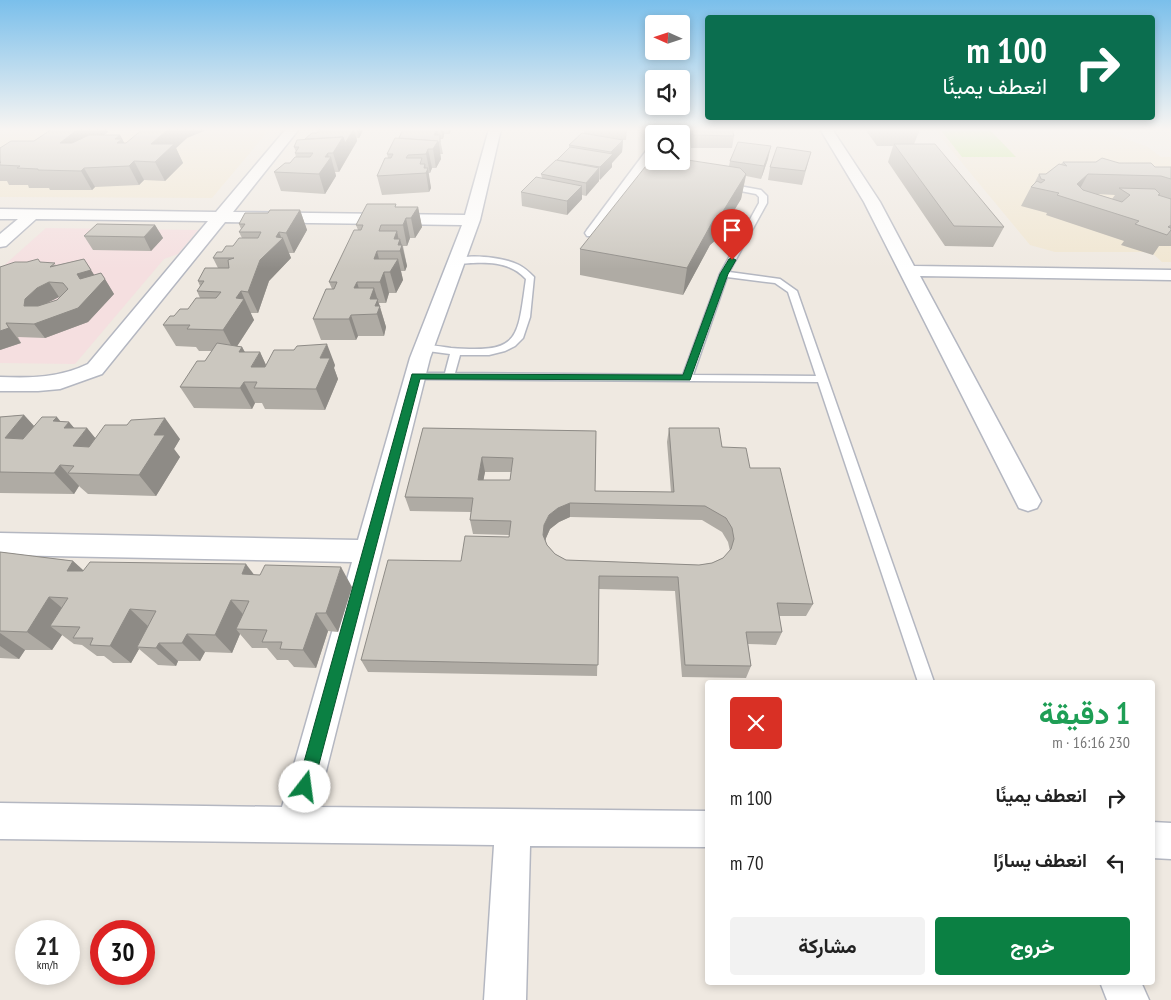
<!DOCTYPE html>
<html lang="ar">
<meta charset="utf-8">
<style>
body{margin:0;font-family:"PT Sans Narrow",Vazirmatn,sans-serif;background:#f2f2f2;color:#222;direction:rtl;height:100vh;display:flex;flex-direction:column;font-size:19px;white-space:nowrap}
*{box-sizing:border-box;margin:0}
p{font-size:16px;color:#767676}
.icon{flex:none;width:28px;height:28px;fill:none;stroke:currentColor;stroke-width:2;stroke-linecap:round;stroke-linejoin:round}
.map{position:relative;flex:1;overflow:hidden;direction:ltr}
.panel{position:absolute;left:705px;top:680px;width:450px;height:305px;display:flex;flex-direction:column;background:#fff;border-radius:5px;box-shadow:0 2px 8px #0003;direction:rtl}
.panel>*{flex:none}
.guide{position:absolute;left:705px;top:15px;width:450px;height:105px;border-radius:5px;box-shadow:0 2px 8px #0003;direction:rtl;background:#0b6e4f;color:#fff;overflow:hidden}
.needle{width:32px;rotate:273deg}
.tools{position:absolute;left:645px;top:15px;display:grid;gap:10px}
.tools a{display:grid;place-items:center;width:45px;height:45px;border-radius:5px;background:#fff;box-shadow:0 2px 8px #0003;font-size:25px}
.speed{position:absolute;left:15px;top:920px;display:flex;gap:10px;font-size:25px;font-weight:700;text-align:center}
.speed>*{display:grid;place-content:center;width:65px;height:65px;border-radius:50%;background:#fff;box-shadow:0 2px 8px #0003;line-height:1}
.speed small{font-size:12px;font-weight:400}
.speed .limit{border:8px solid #d22;background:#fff;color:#111}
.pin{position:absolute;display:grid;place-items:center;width:42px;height:42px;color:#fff;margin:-51px -21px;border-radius:50% 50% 50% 0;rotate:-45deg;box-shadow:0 0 5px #0007}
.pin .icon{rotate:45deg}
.me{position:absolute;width:55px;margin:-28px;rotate:15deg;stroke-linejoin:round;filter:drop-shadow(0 0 4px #0008)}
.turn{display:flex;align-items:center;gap:18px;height:105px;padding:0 25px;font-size:22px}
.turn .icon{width:65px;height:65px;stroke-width:2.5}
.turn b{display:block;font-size:35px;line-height:42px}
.round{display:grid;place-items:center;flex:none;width:52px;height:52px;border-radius:5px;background:#f2f2f2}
.head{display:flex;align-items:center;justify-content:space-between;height:85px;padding:0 25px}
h1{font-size:30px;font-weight:700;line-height:38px;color:#1e9e55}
.button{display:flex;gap:10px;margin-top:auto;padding:10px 25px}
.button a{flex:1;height:58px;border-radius:5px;background:#0b8043;color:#fff;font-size:20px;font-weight:700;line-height:58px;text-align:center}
.button a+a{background:#f2f2f2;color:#222}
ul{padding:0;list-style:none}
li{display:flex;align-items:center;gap:15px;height:65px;padding:0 25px}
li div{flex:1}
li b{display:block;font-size:19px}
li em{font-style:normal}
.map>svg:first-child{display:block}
.education{fill:#f0e6d1}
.medical{fill:#f5dfe0}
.pitch{fill:#c9ec9a}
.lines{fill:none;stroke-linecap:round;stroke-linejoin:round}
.service-casing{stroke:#b4b7c1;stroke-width:3}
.minor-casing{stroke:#b4b7c1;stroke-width:3}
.service{fill:#fff;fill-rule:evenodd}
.minor{fill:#fff;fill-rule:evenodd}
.wall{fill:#afaba4;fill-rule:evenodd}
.shaded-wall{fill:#8e8b86}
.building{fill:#cbc7bf;stroke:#8e8b86;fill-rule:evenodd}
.route{fill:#0b8043;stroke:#07532c}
</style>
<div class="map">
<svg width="1171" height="1000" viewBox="0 0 1171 1000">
<rect width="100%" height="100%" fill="#efe9e1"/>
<g class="education">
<polygon points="0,129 270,129 212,198 0,197"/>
<polygon points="934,129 1100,129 1148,147 1161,157 1171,157 1171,262 1162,262 1151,252 1055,252 1030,245"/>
</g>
<polygon class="medical" points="46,228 198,230 178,254 164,259 75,364 0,363 0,269"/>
<polygon class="pitch" points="940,129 989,129 1016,157 962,157"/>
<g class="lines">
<g class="service-casing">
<path id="service" d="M728,184L761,190L767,196V203L729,272L780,279L797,291L934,682H918L818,382L416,379L411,376L416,373H445L450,354L420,350V346C430,344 442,347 451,348C520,353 517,341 526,279C512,264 494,262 473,263C467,263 459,265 454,261C465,252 506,258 519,265C525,268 529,272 534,277L530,317L523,338L515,346L505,351L489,355H460L455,373L683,375L720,274L759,203V197L756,194L725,188L724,186ZM727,277L775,283L788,292L816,376L693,375Z"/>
</g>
<g class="minor-casing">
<g id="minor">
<path d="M286,129H299L233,212L465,215L489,129H501L480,220L430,358L317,807L708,811V847L530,846L526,1000H484L494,845L0,839V803L282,807L352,562L0,555V533L358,540L410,358L462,225L225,222L102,374L60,389L38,391H0V377C32,378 59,378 88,364L208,221L36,219L6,246L0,247V234L18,219H0V209L216,212Z"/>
<polygon points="658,129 670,129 671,134 658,134"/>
<polygon points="820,129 832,129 880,202 914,266 1171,270 1171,280 920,276 1041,501 1037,508 1028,511 1019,508 864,202"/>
<polygon points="654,146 654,161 599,236 587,236 585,233 587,230 649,147"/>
<polygon points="1152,822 1171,823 1171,859 1152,858"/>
<polygon points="1100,982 1141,982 1149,1000 1107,1000"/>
</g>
</g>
<use href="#service" class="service"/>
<use href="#minor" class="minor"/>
</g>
<g class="wall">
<polygon points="52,129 107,129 108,132 104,135 120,135 124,143 187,138 176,148 183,163 165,181 144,180 139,185 95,187 92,190 50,190 49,188 29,188 28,185 9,185 7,181 0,181 0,148 34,141"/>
<polygon points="320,129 364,129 359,138 357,138 357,141 339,172 335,172 336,176 325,194 281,191 274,172 290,163 296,157 295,153 296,152 294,147 305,139 317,133"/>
<polygon points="403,129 452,129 449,134 444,134 443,139 440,139 443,154 440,154 441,159 436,168 432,168 430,173 428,173 431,188 429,192 382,195 377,176 388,158 387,154 399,138"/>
<polygon points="584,129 627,129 626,140 623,140 622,152 612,163 612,167 599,180 599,181 586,196 582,195 582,199 567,215 522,206 521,192 542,178 541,174 557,161 557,160 569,148 569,145 584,133"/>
<polygon points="687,129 732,129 734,136 732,148 691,148 690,135 688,135"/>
<polygon points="865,129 920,129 914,144 1004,227 993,247 945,246 888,162 893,146 877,146"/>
<polygon points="811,152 802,185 768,180 770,167"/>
<polygon points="768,159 761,179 746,176 741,199 717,239 710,245 683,295 580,275 580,249 729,166 730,161"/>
<path d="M1063,162L1119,163L1155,167H1171V246H1159L1153,255L1121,245L1124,241L1046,215L1047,213L1021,206L1031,187L1034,184L1039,174H1046L1061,164ZM1097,194L1115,195L1112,199Z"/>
<polygon points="397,207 418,207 422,227 415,238 410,238 407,246 403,246 407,266 405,271 401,271 403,280 396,293 389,293 386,303 379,303 386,327 384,336 358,336 356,340 321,340 313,319 332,289 329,282 358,230 356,225"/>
<polygon points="300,210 307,230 294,253 289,253 291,258 269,281 258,313 250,313 254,320 237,346 242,347 245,352 260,352 266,365 335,365 334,368 338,379 325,410 265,409 262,403 255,403 252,409 194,408 180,387 205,361 212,351 199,351 196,347 176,346 163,325 174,316 188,309 200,298 197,291 200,286 198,281 218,268 213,258 233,246 242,238 239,232 241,229 239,224 268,213"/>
<polygon points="155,225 163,238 151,251 93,250 84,236"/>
<path d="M84,259L94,275L101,273L114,294L88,322L45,338L18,337L21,343L0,350V267L40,262L57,265ZM59,297H61L57,300L47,303Z"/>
<polygon points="24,415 34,426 60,421 69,422 74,428 87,428 95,438 180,439 174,449 180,457 156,496 88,494 80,487 79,486 74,494 0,493 0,417"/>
<path d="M423,428L596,431L595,491L671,492L667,442L669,428L722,447L750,468L813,604L806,616H779L782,632L776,645L748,644L751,666L746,678L682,677L675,591L599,589L597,676L368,672L361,660L461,561L509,537V535L473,534L470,520L471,512L410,511L405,497ZM485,472H511L510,480H483ZM570,517L702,520L722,532L728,542L730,551L723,558L712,563L699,565L566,560L555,554L547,545L545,541L546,538L550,529L559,522Z"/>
<polygon points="0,552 73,561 84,571 254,575 352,587 338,632 328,631 316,668 294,667 288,660 277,660 267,648 252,648 240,634 232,653 205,652 200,661 178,661 176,666 158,665 139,649 131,663 113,663 104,656 97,656 82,645 74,644 62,635 52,650 25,650 19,659 0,658"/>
</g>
<g class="shaded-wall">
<polygon points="78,129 107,129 108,132 71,161 60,143"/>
<polygon points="168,129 209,129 187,138 176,148 183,163 165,181 155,162 151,144"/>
<polygon points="354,129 357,141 339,172 333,153 343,137"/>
<polygon points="357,129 364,129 359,138"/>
<polygon points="437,129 441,159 436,168 433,149 434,135"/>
<polygon points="441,129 443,129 444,134 443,139"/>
<polygon points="448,129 452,129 449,134"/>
<polygon points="120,135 132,157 127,162 115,139"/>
<polygon points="623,140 622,152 612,163 612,167 600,180 600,167 611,156 611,152"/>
<polygon points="771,146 768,159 761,179 764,166"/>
<polygon points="428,149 432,168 430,173 426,154"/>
<polygon points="328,153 329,159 331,157 336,176 325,194 319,174 325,157"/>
<polygon points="134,161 144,180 139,185 129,166"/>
<polygon points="425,164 426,171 428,168 431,188 429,192 426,173 424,168"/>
<polygon points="84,168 95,187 92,190 81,171"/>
<polygon points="599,168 599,181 586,196 586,183"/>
<polygon points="746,174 741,199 717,239 710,245 683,295 687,268 714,219"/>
<polygon points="1088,174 1077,194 1077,184"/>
<polygon points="582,186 582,199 567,215 567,201"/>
<polygon points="418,207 422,227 415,238 411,218"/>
<polygon points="300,210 307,230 294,253 286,233"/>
<polygon points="406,218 410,238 407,246 403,225"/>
<polygon points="155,225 163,238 151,251 144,237"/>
<polygon points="397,231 399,241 400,239 402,246 402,245 407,266 405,271 400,251 394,239"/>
<polygon points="279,232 282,239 283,238 291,258 269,281 258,313 248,292 260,260"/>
<polygon points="377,251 382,271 374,259"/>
<polygon points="398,259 403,280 396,293 390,272"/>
<polygon points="91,270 100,284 86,288 77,274"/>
<polygon points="384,272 389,293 386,303 380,282"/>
<polygon points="105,279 114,294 88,322 45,338 34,324"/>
<polygon points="49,282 59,297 47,303 36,313 24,306 25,299 37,288"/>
<polygon points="357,282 363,303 354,288"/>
<polygon points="374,288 386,327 384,336 377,314 370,299"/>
<polygon points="241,291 254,320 234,351 223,330 236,298"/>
<polygon points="351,315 358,336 356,340 349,319"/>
<polygon points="6,323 21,343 0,350 0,331"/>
<polygon points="327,344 335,365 334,368 338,379 325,410 316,389 320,358"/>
<polygon points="242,347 252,366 260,352 270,374 262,388 252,369 239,352"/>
<polygon points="244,382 255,403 252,409 240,388"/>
<polygon points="24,415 44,437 25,460 5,438"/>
<polygon points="57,417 65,427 69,422 81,436 87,428 105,450 92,468 53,421"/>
<polygon points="165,418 180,439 174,449 180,457 156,496 139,475 154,435"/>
<polygon points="482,457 485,472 481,494 478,480"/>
<polygon points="60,465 79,486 74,494 54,473"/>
<polygon points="570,503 570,517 559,522 550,529 546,538 544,549 543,535 544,525 549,515 558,508"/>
<polygon points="73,561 95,581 67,571"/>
<polygon points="246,564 261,584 242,574"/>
<polygon points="341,567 352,587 338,632 326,613"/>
<polygon points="49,597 73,617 50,626 62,635 52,650 27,632"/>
<polygon points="231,600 247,619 236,629 240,634 232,653 215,635"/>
<polygon points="130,609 150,628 137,647 139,649 131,663 110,646"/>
<polygon points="316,613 328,631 316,668 303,650"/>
<polygon points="0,633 25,650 19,659 0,646"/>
<polygon points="187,634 205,652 200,661 182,643"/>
<polygon points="159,643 178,661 176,666 156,648"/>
</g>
<g class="building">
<polygon points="52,129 78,129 60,143 72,143 89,135 120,135 115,139 122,139 117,143 126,143 143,129 168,129 151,144 174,144 155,162 134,161 129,166 84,168 81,171 38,170 38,169 17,168 20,166 0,165 0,163 1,162 0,162 0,148 11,141 34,141"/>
<polygon points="320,129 354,129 345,143 343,137 305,139 312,133 317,133"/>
<polygon points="403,129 437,129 434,135 440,135 440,142 437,142 438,141 399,138"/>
<polygon points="692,129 732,129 734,136 693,135"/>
<polygon points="582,133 623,140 611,152 569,145"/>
<polygon points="343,137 333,153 328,153 325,157 331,157 319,174 274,172 285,163 290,163 295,157 310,157 313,153 295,153 299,147 294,147 297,140"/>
<polygon points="395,138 438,141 433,149 428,149 426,154 408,155 406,158 422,158 420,164 425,164 424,168 428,168 426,173 377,176 385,158 391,158 393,154 387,154"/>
<polygon points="738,142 771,146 764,166 730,161"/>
<polygon points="894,144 935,144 1004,227 954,226"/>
<polygon points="570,147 613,154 600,167 557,160"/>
<polygon points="777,147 811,152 805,171 770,167"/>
<polygon points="653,157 654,157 654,161 681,161 681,159 740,168 746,174 722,213 714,219 687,268 580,249"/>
<polygon points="1102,158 1119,163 1151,163 1155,167 1171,167 1171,179 1161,176 1088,174 1077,184 1083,190 1122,202 1130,195 1119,188 1155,189 1160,194 1158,195 1171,199 1171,226 1169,226 1168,227 1171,228 1171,230 1167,235 1135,224 1139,221 1057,195 1059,193 1031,187 1037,181 1041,183 1045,180 1041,179 1039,174 1046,174 1059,164 1067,166 1063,162 1096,162"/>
<polygon points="556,160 599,168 586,183 541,174"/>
<polygon points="536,177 582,186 567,201 521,192"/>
<polygon points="367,204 396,204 395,207 418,207 411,218 406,218 403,225 381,225 379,231 397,231 394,239 400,239 398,245 402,245 400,251 377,251 374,259 398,259 390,272 384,272 380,282 357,282 354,288 374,288 370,299 378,299 375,306 380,306 377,314 351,315 349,319 313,319 326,289 334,289 337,282 329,282 354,230 361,230 363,225 356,225"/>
<polygon points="270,210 300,210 286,233 279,232 276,237 283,238 260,260 248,292 241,291 236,298 244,299 223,330 187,329 190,325 163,325 170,316 174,316 180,309 188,309 196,298 216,298 221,292 197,291 204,281 198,281 205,268 229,268 228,260 234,258 213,258 217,252 222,252 226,246 233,246 239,238 258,238 261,232 239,232 245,224 239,224 245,213 268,213"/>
<polygon points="97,224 155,225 144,237 84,236"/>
<path d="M38,259L40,262L55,263L50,267L84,259L91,270L77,274L80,279L101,273L105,279L78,308L34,324L6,323L9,328L0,331V267L15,262H27ZM49,282L63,283L68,289L57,300L38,306H24L25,299L37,288Z"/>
<polygon points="217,343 242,347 239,352 260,352 251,367 265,367 274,350 294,350 297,346 327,344 320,358 330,358 316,389 254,388 257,382 244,382 240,388 180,387 197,361 205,361"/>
<polygon points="24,415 5,438 23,439 42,417 57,417 53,421 69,422 64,428 87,428 73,446 89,447 105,425 127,425 131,420 165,418 154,435 165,435 139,475 68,473 74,466 60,465 54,473 0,472 0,417"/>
<path d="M423,428L596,431L595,491L674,492L669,428H719L722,447L746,448L750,468H780L813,604L777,603L782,632H746L751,666L685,665L678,577L599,576L598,665L361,660L388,560L461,561L465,536L509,537L511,521L470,520L473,498L405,497ZM482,457L513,458L510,480H478ZM570,503L705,506L726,518L732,528L734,539L731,549L723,558L712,563L699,565L566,560L555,554L547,545L543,535L544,525L549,515L558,508Z"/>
<polygon points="0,552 73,561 67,571 83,571 90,562 246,564 242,574 260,575 265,565 341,567 326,613 316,613 303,650 280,649 282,642 262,642 267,630 236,629 249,601 231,600 215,635 187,634 182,643 159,643 156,648 137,647 156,611 130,609 110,646 90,645 93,638 73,638 80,627 50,626 68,598 49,597 27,632 0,631"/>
</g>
<linearGradient id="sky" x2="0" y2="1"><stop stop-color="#7abfeb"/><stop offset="0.48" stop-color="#f8f5f2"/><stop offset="1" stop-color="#f8f5f2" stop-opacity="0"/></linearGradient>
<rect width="1171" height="269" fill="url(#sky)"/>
<polygon class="route" points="732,258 736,260 728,274 690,380 420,379 313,787 311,792 305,795 300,792 297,787 412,374 683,375 720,274 729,259"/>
</svg>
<div class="tools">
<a><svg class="needle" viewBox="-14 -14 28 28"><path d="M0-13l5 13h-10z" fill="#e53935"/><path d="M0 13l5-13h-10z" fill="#767676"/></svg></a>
<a><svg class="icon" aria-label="sound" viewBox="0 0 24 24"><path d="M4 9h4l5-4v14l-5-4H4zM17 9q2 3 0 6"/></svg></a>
<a><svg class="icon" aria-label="search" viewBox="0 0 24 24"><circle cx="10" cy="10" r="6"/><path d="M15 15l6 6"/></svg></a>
</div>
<div class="speed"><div>21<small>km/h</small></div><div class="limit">30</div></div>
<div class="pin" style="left:732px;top:260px;background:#d93025"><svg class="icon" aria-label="arrive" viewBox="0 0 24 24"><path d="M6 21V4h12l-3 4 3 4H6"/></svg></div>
<svg class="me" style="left:305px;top:787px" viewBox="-20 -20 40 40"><circle r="19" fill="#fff"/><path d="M0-13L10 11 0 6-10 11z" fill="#0b8043"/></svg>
<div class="guide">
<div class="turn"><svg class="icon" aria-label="right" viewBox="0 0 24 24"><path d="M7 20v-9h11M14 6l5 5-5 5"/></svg><div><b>100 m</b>انعطف يمينًا</div></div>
</div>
<section class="panel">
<div class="head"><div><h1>1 دقيقة</h1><p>230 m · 16:16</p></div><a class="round" style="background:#d93025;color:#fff"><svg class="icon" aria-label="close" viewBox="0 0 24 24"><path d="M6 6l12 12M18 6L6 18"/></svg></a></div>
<ul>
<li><svg class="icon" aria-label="right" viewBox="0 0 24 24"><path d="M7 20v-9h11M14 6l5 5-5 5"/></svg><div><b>انعطف يمينًا</b></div><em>100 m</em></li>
<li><svg class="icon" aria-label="left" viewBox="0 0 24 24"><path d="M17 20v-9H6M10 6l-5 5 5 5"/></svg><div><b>انعطف يسارًا</b></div><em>70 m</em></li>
</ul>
<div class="button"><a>خروج</a><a>مشاركة</a></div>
</section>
</div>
